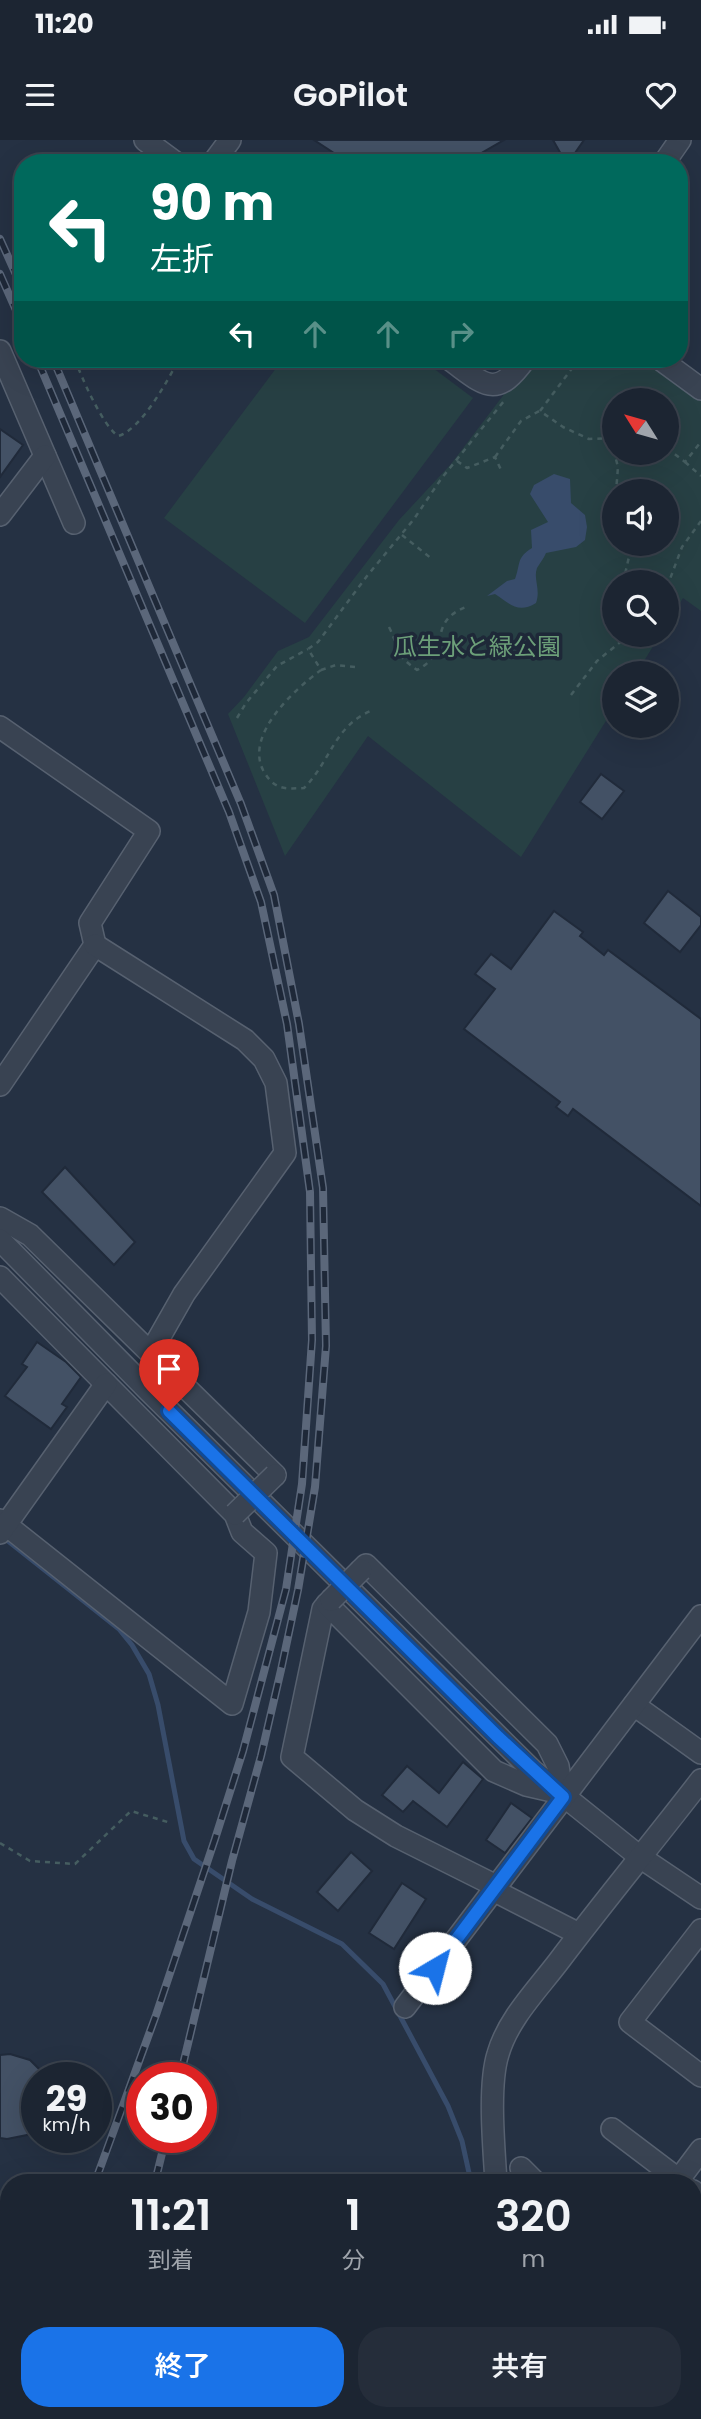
<!DOCTYPE html>
<html lang="ja">
<meta charset="utf-8">
<style>
body{margin:0;font-family:Poppins,"Noto Sans JP",sans-serif;background:#252d3a;color:#f1f3f6;height:100vh;display:flex;flex-direction:column;font-size:26px;white-space:nowrap}
*{box-sizing:border-box;margin:0}
p{font-size:23px;color:#a0a5ac}
.icon{flex:none;width:38px;height:38px;fill:none;stroke:currentColor;stroke-width:2;stroke-linecap:round;stroke-linejoin:round}
.map{position:relative;flex:1;overflow:hidden}
.sheet{position:absolute;left:0px;top:2034px;width:702px;height:247px;display:flex;flex-direction:column;background:#1c2532;border-radius:28px 28px 0 0;box-shadow:0 7px 28px #0002,0 0 0 2px #3a424d}
.sheet>*{flex:none}
.guide{position:absolute;left:14px;top:14px;width:674px;height:214px;border-radius:28px;box-shadow:0 7px 28px #0002,0 0 0 2px #3a424d;background:#00695c;color:#fff;overflow:hidden}
.needle{width:46px;rotate:307deg}
.buttons{position:absolute;left:602px;top:248px;display:grid;gap:14px}
.buttons a{display:grid;place-items:center;width:77px;height:77px;border-radius:50%;background:#1c2532;box-shadow:0 7px 28px #0002,0 0 0 2px #3a424d;font-size:35px}
.speed{position:absolute;left:21px;top:1922px;display:flex;gap:14px;font-size:35px;font-weight:700;text-align:center}
.speed>*{display:grid;place-content:center;width:91px;height:91px;border-radius:50%;background:#1c2532;box-shadow:0 7px 28px #0002,0 0 0 2px #3a424d;line-height:1}
.speed small{font-size:18px;font-weight:400}
.speed .limit{border:10px solid #d22;background:#fff;color:#111}
.pin{position:absolute;display:grid;place-items:center;width:60px;height:60px;color:#fff;margin:-72px -30px;border-radius:50% 50% 50% 0;rotate:-45deg;box-shadow:0 0 7px #0007}
.pin .icon{rotate:45deg}
.me{position:absolute;width:77px;margin:-38px;rotate:37deg;stroke-linejoin:round;filter:drop-shadow(0 0 5px #0008)}
.turn{display:flex;align-items:center;gap:24px;height:147px;padding:0 21px;font-size:32px}
.turn .icon{width:91px;height:91px;stroke-width:2.5}
.turn b{display:block;font-size:49px;line-height:60px}
.lanes{display:flex;align-items:center;height:66px;padding:0 21px;background:#0003;justify-content:center;gap:35px;direction:ltr}
.lanes .off{opacity:.35}
.eta{display:flex;justify-content:space-evenly;align-items:center;height:119px;text-align:center}
.eta b{font-size:42px;font-weight:600;line-height:49px}
.cta{display:flex;gap:14px;margin-top:auto;padding:14px 21px}
.cta a{flex:1;height:80px;border-radius:28px;background:#1a73e8;color:#fff;font-size:28px;font-weight:600;line-height:80px;text-align:center}
.cta a+a{background:#252d3a;color:#f1f3f6}
.status{display:flex;justify-content:space-between;align-items:center;height:49px;padding:0 35px;background:#1c2532;direction:ltr}
.status svg{height:19px;fill:currentColor}
header{display:flex;justify-content:space-between;align-items:center;height:91px;padding:0 21px;background:#1c2532;font-size:32px;font-weight:600}
.map>svg:first-child{display:block}
.green{fill:#274044;fill-rule:evenodd}
.water{fill:#384c6b}
.lines{fill:none;stroke-linecap:round;stroke-linejoin:round}
.stream{stroke:#384c6b;stroke-width:5}
.building{fill:#435165;stroke:#202a3a;stroke-width:2}
.minor-casing{stroke:#576170;stroke-width:24}
.path{stroke:#455d60;stroke-width:2.5;stroke-dasharray:5 5;stroke-linecap:butt}
.minor{stroke:#394352;stroke-width:21}
.rail-casing{stroke:#5b677a;stroke-width:8}
.rail{stroke:#1e2838;stroke-width:5;stroke-dasharray:16;stroke-linecap:butt}
.minor-bridge-casing{stroke:#576170;stroke-width:24;stroke-linecap:butt}
.minor-bridge{stroke:#394352;stroke-width:21}
.route-casing{stroke:#114b97;stroke-width:18}
.route{stroke:#1a73e8;stroke-width:12}
.labels{text-anchor:middle;dominant-baseline:central;stroke-width:7;stroke-linejoin:round;paint-order:stroke}
.park-label{font-size:24px;fill:#6c9f79;stroke:#1e2838}
</style>
<div class="status"><b>11:20</b><svg viewBox="0 0 49 12"><path d="M0 12V9h3v3zM5 12V6h3v6zM10 12V3h3v9zM15 12V0h3v12zM26 1h20v11H26zM47 4h2v5h-2z"/></svg></div>
<header><svg class="icon" aria-label="menu" viewBox="0 0 24 24"><path d="M4 6h16M4 12h16M4 18h16"/></svg>GoPilot<svg class="icon" aria-label="heart" viewBox="0 0 24 24"><path d="M12 20l-8-8c-3-5 5-10 8-4 3-6 11-1 8 4z"/></svg></header>
<div class="map">
<svg width="701" height="2279" viewBox="0 0 701 2279">
<rect width="100%" height="100%" fill="#253143"/>
<g class="green">
<polygon points="283,219 421,219 473,258 305,483 164,378"/>
<path d="M531,219H651L701,255V471L683,458L667,484V443H614V495H660L636,534H614V568L521,717L368,596L285,716L228,574L244,557L278,511L309,497L399,380L451,324ZM614,261H667V313H614ZM614,352H667V404H614Z"/>
</g>
<path class="water" d="M554,334L570,339L571,363L585,375L587,387L585,400L576,407L546,413C544,418 540,423 537,428C533,439 541,449 536,463C518,474 510,464 495,454L487,456L507,441L515,439C521,423 516,418 532,408L531,390L548,382L530,354L534,345Z"/>
<g class="lines">
<g class="stream">
<polyline points="3,1397 119,1489 132,1505 149,1534 158,1565 184,1701 194,1719 252,1759 342,1804 383,1844 448,1966 462,2001 471,2042"/>
<polyline points="482,2272 483,2279"/>
</g>
</g>
<g class="building">
<polygon points="314,0 504,0 464,23 336,23 340,17"/>
<polygon points="553,0 584,0 568,23 566,23"/>
<polygon points="0,289 23,305 0,337"/>
<polygon points="601,634 624,651 602,679 580,662"/>
<polygon points="668,751 701,777 701,785 680,812 644,783"/>
<polygon points="554,771 583,792 580,796 604,815 608,810 701,879 701,1066 573,969 568,976 556,967 560,962 464,889 495,849 475,834 491,814 511,829"/>
<polygon points="65,1027 135,1102 114,1125 42,1052"/>
<polygon points="37,1202 66,1222 81,1237 62,1264 67,1267 51,1289 5,1256 27,1227 22,1224"/>
<polygon points="463,1622 483,1639 447,1687 413,1661 403,1672 382,1655 407,1626 439,1653"/>
<polygon points="511,1663 532,1678 505,1713 486,1700"/>
<polygon points="351,1712 372,1731 338,1771 317,1752"/>
<polygon points="402,1743 426,1759 394,1809 369,1793"/>
<polygon points="10,1914 30,1920 47,1937 37,1937 37,1989 27,1995 7,1999 0,1998 0,1915"/>
</g>
<g class="lines">
<g class="minor-casing">
<g id="minor">
<polyline points="145,0 176,23"/>
<polyline points="213,23 230,0"/>
<polyline points="664,23 680,0"/>
<polyline points="0,211 74,383"/>
<path d="M449,219C484,244 495,261 525,219"/>
<polyline points="660,219 701,249"/>
<polyline points="0,375 45,316"/>
<polyline points="0,587 149,691 90,783 95,805 0,945"/>
<polyline points="95,805 245,900 264,919 276,943 285,1013 184,1154 151,1212"/>
<polyline points="0,1078 30,1095 275,1335"/>
<polyline points="0,1100 149,1251 533,1631 640,1717 701,1758"/>
<polyline points="0,1137 235,1374 242,1392 266,1413 259,1472 232,1564 0,1380"/>
<polyline points="0,1393 106,1244"/>
<polyline points="361,1430 366,1425 547,1604 558,1626 563,1657"/>
<polyline points="331,1460 323,1469 292,1617 355,1670 396,1696 496,1746"/>
<polyline points="327,1464 494,1631 526,1645 552,1651"/>
<polyline points="634,1565 701,1613"/>
<polyline points="493,1750 579,1794"/>
<polyline points="701,1790 630,1882 701,1936"/>
<polyline points="405,1867 701,1476"/>
<polyline points="612,1989 682,2042"/>
<polyline points="521,2028 535,2042"/>
<path d="M496,2042C494,2008 488,1946 498,1914C508,1879 537,1850 559,1821C605,1760 654,1701 701,1640"/>
<polyline points="677,2042 701,2010"/>
<polyline points="693,2051 701,2057"/>
<polyline points="693,2182 701,2188"/>
<polyline points="693,2239 701,2229"/>
<polyline points="509,2272 512,2279"/>
<polyline points="663,2279 668,2272"/>
</g>
</g>
<g class="path">
<path d="M75,219C81,237 103,286 118,296C141,290 168,240 179,219"/>
<polyline points="579,219 540,271 563,287 589,299 614,298"/>
<polyline points="611,300 618,327 616,352"/>
<polyline points="667,308 685,322 700,303"/>
<polyline points="495,317 521,281 541,270"/>
<polyline points="457,321 467,328 495,317 502,332"/>
<polyline points="685,322 701,336"/>
<polyline points="402,395 432,419"/>
<polyline points="623,443 631,408 629,404"/>
<polyline points="667,447 682,407 701,381"/>
<path d="M389,487C401,511 393,513 417,530C454,511 424,481 469,466"/>
<polyline points="355,527 336,525 321,530 308,509 318,502 367,436 414,379 441,339 504,261"/>
<path d="M321,530C295,549 245,594 263,630C274,650 284,649 304,648C331,621 334,585 373,570"/>
<polyline points="571,555 597,521 629,495"/>
<polyline points="237,578 246,563 277,526 308,509"/>
<polyline points="0,1703 30,1721 75,1724 131,1671 171,1683"/>
</g>
<use href="#minor" class="minor"/>
<g class="rail-casing">
<g id="rail">
<polyline points="0,99 23,150"/>
<polyline points="0,134 23,186"/>
<polyline points="37,219 229,672 261,762 287,884 310,1052 312,1200 302,1344 286,1449 243,1611 215,1699 156,1875 95,2042"/>
<polyline points="53,219 241,664 274,755 299,884 323,1048 326,1206 315,1347 298,1450 281,1530 261,1616 232,1721 180,1937"/>
<polyline points="155,2042 166,1997"/>
<polyline points="9,2279 11,2272"/>
<polyline points="92,2279 94,2272"/>
</g>
</g>
<use href="#rail" class="rail"/>
<g class="minor-bridge-casing">
<g id="minor-bridge">
<polyline points="235,1374 275,1335"/>
<polyline points="331,1460 361,1430"/>
</g>
</g>
<use href="#minor-bridge" class="minor-bridge"/>
</g>
<g class="lines">
<g class="route-casing">
<polyline id="route" points="169,1271 498,1597 563,1657 435,1828"/>
</g>
<use href="#route" class="route"/>
</g>
<g class="labels">
<g class="park-label">
<text x="477" y="506">瓜生水と緑公園</text>
</g>
</g>
</svg>
<div class="buttons">
<a><svg class="needle" viewBox="-14 -14 28 28"><path d="M0-13l5 13h-10z" fill="#e53935"/><path d="M0 13l5-13h-10z" fill="#a0a5ac"/></svg></a>
<a><svg class="icon" aria-label="sound" viewBox="0 0 24 24"><path d="M4 9h4l5-4v14l-5-4H4zM17 9q2 3 0 6"/></svg></a>
<a><svg class="icon" aria-label="search" viewBox="0 0 24 24"><circle cx="10" cy="10" r="6"/><path d="M15 15l6 6"/></svg></a>
<a><svg class="icon" aria-label="layers" viewBox="0 0 24 24"><path d="M12 4l9 5-9 5-9-5zM3 14l9 5 9-5"/></svg></a>
</div>
<div class="speed"><div>29<small>km/h</small></div><div class="limit">30</div></div>
<div class="pin" style="left:169px;top:1271px;background:#d93025"><svg class="icon" aria-label="arrive" viewBox="0 0 24 24"><path d="M6 21V4h12l-3 4 3 4H6"/></svg></div>
<svg class="me" style="left:435px;top:1828px" viewBox="-20 -20 40 40"><circle r="19" fill="#fff"/><path d="M0-13L10 11 0 6-10 11z" fill="#1a73e8"/></svg>
<div class="guide">
<div class="turn"><svg class="icon" aria-label="left" viewBox="0 0 24 24"><path d="M17 20v-9H6M10 6l-5 5 5 5"/></svg><div><b>90 m</b>左折</div></div>
<div class="lanes"><svg class="icon" aria-label="left" viewBox="0 0 24 24"><path d="M17 20v-9H6M10 6l-5 5 5 5"/></svg><svg class="icon off" aria-label="ahead" viewBox="0 0 24 24"><path d="M12 20V5M6 11l6-6 6 6"/></svg><svg class="icon off" aria-label="ahead" viewBox="0 0 24 24"><path d="M12 20V5M6 11l6-6 6 6"/></svg><svg class="icon off" aria-label="right" viewBox="0 0 24 24"><path d="M7 20v-9h11M14 6l5 5-5 5"/></svg></div>
</div>
<section class="sheet">
<div class="eta">
<div><b>11:21</b><p>到着</p></div>
<div><b>1</b><p>分</p></div>
<div><b>320</b><p>m</p></div>
</div>
<div class="cta"><a>終了</a><a>共有</a></div>
</section>
</div>
